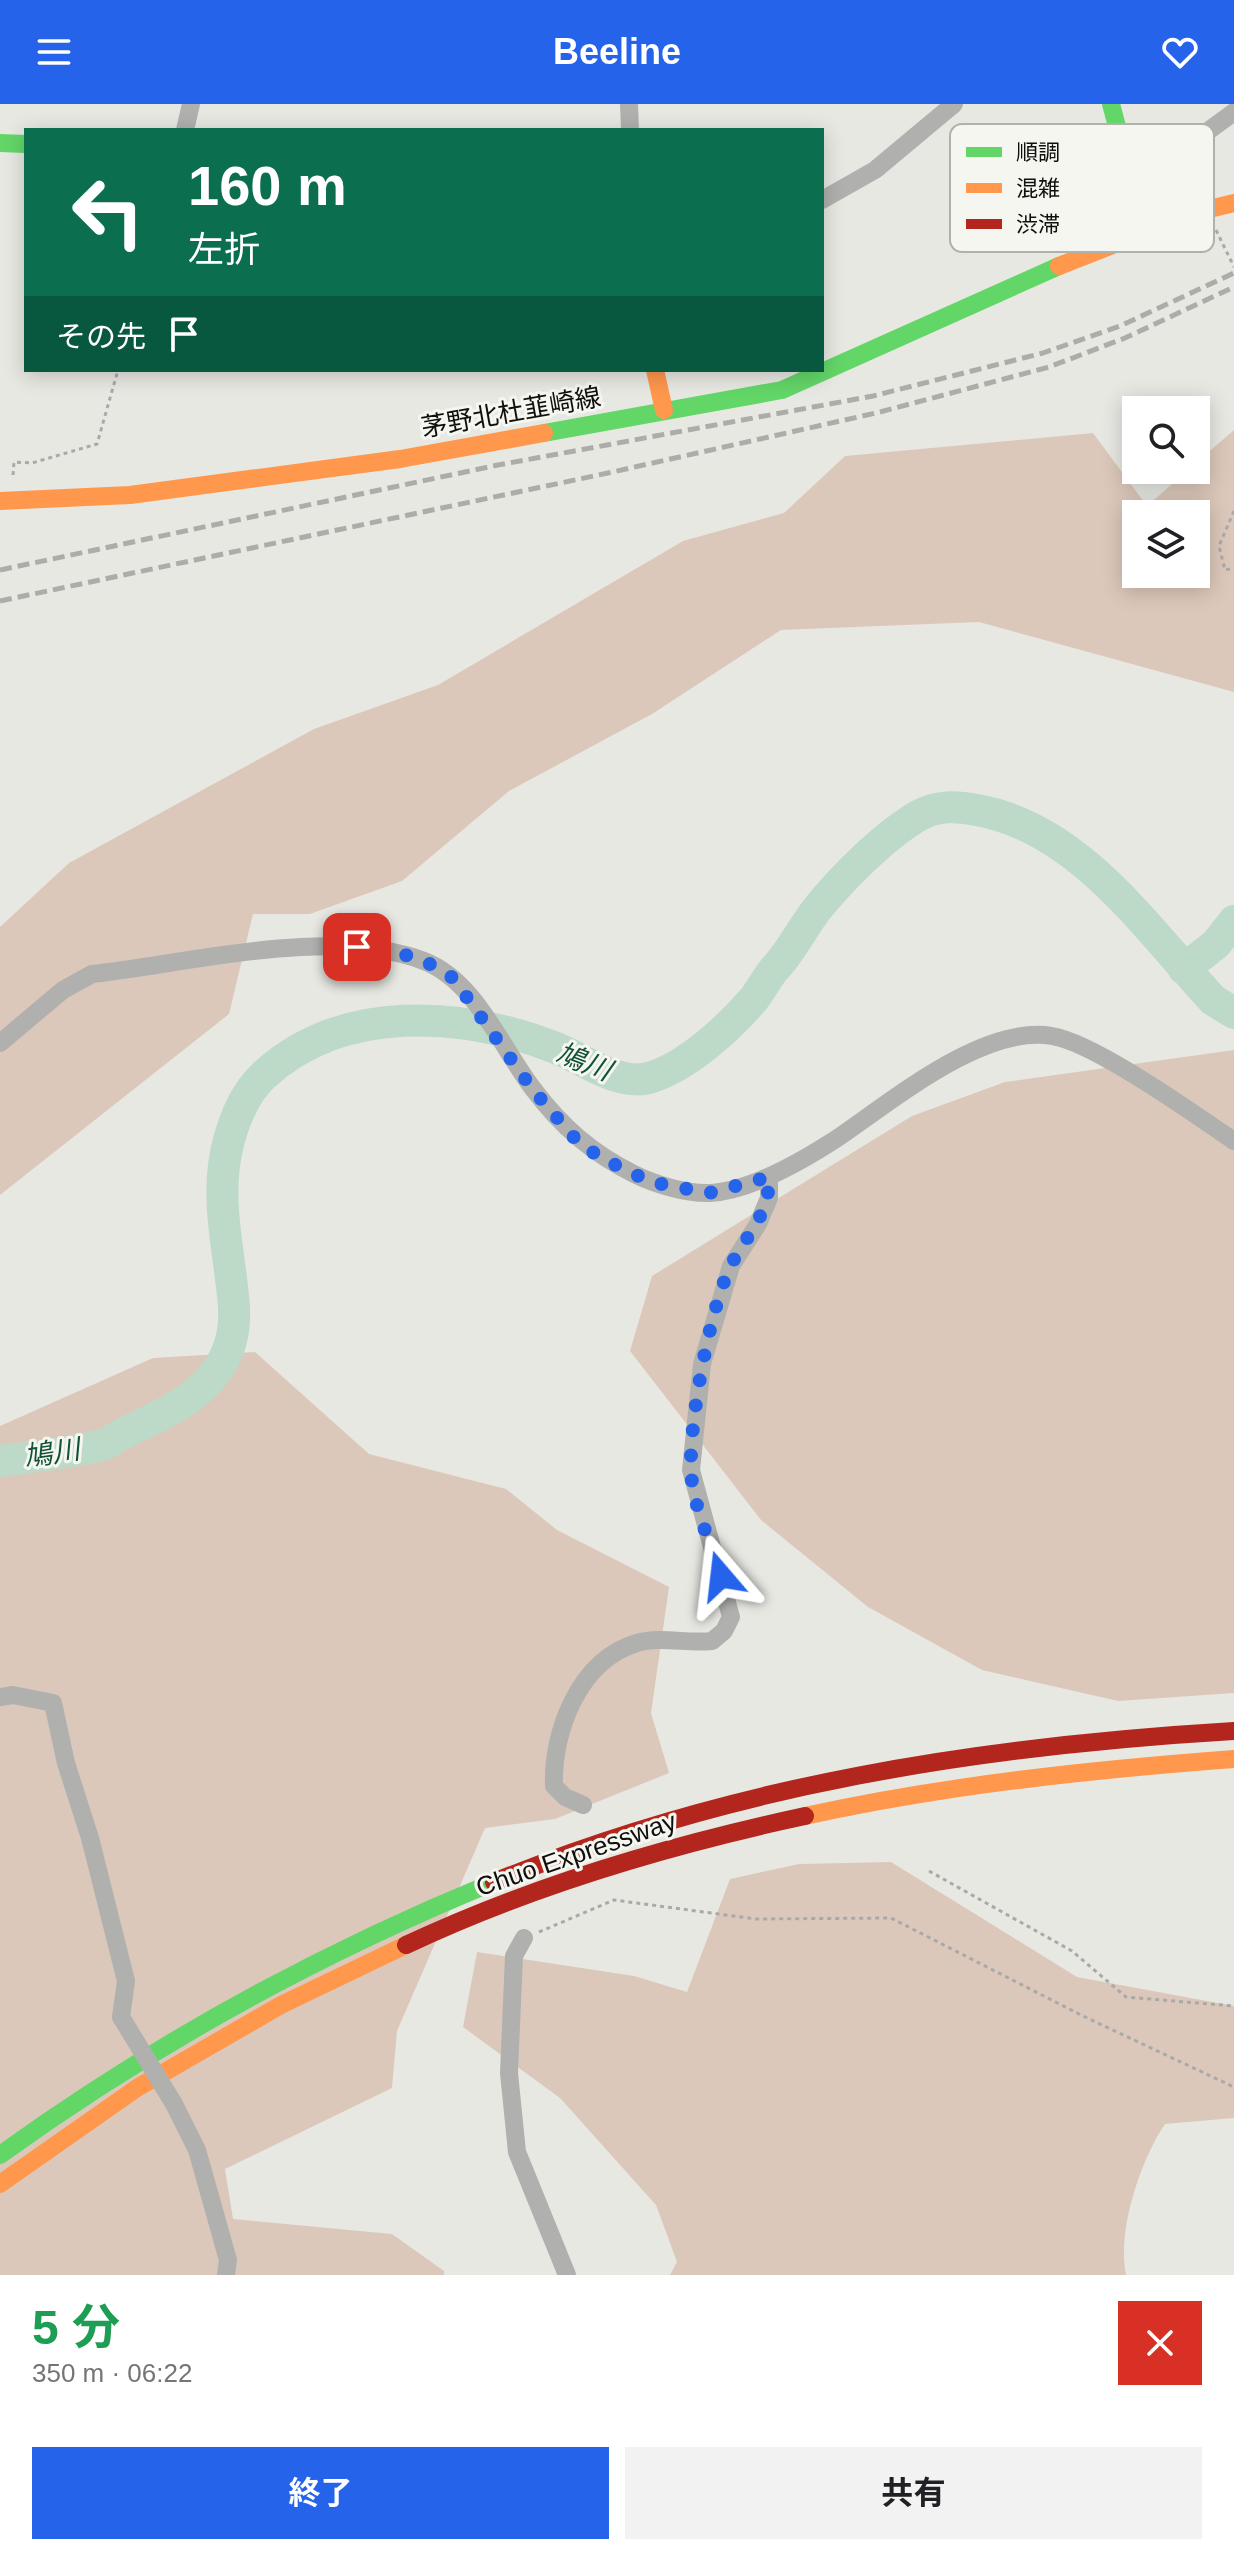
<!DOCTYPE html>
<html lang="ja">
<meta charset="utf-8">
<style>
body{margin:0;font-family:Arial,"Noto Sans JP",sans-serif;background:#f2f2f2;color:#202124;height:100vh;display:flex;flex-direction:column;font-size:30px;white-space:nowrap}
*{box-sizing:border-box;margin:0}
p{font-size:26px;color:#757577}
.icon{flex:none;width:44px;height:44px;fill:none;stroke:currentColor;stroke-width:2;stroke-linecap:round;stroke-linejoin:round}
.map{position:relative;height:2171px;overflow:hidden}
.panel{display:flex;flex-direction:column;background:#fff;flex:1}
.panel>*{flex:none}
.hud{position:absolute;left:24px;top:24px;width:800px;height:244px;border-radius:0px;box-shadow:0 4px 20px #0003;background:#0b6e4f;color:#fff;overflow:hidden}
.fabs{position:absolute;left:1122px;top:292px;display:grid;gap:16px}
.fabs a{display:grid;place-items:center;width:88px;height:88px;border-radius:0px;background:#fff;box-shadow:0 4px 20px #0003;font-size:40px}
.pin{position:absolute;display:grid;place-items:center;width:68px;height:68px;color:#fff;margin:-34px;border-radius:16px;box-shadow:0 4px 12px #0006}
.me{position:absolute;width:88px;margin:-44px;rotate:343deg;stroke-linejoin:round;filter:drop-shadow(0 0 6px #0008)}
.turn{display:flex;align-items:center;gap:28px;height:168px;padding:0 32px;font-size:36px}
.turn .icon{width:104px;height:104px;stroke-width:2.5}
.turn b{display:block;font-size:56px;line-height:68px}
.then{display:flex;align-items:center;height:76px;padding:0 32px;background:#0003;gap:16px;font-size:30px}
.round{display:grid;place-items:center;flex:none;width:84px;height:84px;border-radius:0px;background:#f2f2f2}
.summary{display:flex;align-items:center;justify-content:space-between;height:136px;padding:0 32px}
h1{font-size:48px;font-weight:700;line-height:60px;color:#1e9e55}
.action{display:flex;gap:16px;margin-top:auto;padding:16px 32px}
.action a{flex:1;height:92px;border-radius:0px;background:#2563eb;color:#fff;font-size:32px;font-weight:700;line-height:92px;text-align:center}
.action a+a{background:#f2f2f2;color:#202124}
header{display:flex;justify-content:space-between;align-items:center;height:104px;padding:0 32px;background:#2563eb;color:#fff;font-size:36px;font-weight:700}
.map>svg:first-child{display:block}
.forest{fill:#dcc8ba;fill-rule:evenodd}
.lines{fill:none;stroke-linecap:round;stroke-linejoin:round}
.river{stroke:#bdd9c7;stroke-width:32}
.path{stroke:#a9aaa8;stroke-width:3;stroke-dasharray:4 4;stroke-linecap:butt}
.street{stroke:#b0b1af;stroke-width:18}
.fast{stroke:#63d668;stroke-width:18}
.slow{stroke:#ff974d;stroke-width:18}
.jam{stroke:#b3261e;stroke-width:18}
.rail{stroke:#acaca8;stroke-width:5;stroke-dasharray:12 6;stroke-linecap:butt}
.street-bridge{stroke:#b0b1af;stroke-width:18}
.slow-bridge{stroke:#ff974d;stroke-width:18}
.route{stroke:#2563eb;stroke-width:14;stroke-dasharray:0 25.2}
.labels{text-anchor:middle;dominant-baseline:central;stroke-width:6;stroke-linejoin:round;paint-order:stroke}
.street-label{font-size:26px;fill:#0f0f0d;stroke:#f6f6f0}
.water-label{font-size:28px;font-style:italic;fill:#105334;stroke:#f6f6f0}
.key{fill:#f6f6f0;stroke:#b1b1ac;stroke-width:2}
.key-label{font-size:22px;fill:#0f0f0d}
</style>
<header><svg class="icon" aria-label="menu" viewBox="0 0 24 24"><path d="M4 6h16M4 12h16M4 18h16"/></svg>Beeline<svg class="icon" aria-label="heart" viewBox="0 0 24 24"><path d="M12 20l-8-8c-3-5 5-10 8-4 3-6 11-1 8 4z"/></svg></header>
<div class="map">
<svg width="1234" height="2171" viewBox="0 0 1234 2171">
<rect width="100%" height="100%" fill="#e8e8e3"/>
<g class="forest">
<path d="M1234,326V588L979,518L781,526L652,610L509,687L402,777L310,810H253L229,910L0,1091V823L69,759L314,625L438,581L683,437L784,409L845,352L1093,329L1147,402L1188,366H1196V359ZM1136,410H1196V470H1136Z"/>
<polygon points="1234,946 1234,1589 1118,1597 982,1566 868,1503 761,1416 630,1247 652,1172 912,1012 1005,978"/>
<polygon points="255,1248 369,1350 506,1385 557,1426 669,1483 651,1609 669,1669 555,1715 485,1724 397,1927 392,1984 225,2065 233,2115 392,2130 444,2167 444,2171 0,2171 0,1322 153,1254"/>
<path d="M891,1758L1077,1873L1234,1902V2014L1165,2020C1140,2057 1117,2127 1126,2171H670L677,2158L656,2101L560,1994L463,1923L477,1848L634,1872L687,1888L730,1775L799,1760Z"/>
</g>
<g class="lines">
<g class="river">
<polyline points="1184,865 1216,840 1234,817"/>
<path d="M0,1357C34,1353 70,1349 102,1341C111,1338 123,1329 132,1325C188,1300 238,1271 234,1203C230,1148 214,1095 228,1040C234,1016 244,990 263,972C341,899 462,907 556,944C584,955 620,984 652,973C687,962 729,924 753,896C762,885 768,871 778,861C793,844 803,823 817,805C842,774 884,732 918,712C937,701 956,702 977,706C1079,724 1146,824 1213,896L1234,909"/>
</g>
<g class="path">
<polyline points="1185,65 1194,83"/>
<polyline points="1216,126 1234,163"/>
<polyline points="13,371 14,358 32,359 97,340 118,266"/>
<polyline points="1234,407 1219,442 1225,466 1234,464"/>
<polyline points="929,1767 1072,1847 1126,1893 1234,1902"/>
<polyline points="539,1828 614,1796 756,1815 891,1814 1083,1912 1234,1983"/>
</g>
<g class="street">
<polyline points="629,0 630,26"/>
<polyline points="185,26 191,0"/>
<polyline points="1141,76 1234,8"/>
<polyline points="822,96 875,66 954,0"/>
<path d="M0,939L63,886L92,870C190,859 333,822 424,857C476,877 502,945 534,986C562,1023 592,1049 634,1070C654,1080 686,1090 710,1089C751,1087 802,1057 836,1035C891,998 983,920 1052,932C1095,939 1194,1010 1234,1037"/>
<polyline points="0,1593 13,1591 53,1599 66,1659 90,1734 126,1877 121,1913"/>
<path d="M583,1701L565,1693L554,1682C552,1628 579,1556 637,1539C660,1532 688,1540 712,1537L724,1527L731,1513L691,1366L702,1260L731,1162L758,1120L769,1094V1073"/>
<polyline points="524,1834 514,1852 509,1969 517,2048 567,2171"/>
<polyline points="174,2000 197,2046 228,2156 226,2171"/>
</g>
<g class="fast">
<polyline points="1111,0 1123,45 1162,119"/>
<polyline points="0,39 26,40"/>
<polyline points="544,329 782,286 1059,162"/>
<path d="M0,2051C154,1940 318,1850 494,1778"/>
</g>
<g class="slow">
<polyline points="1059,162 1197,108"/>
<polyline points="655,266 664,306"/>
<polyline points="0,397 130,391 400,355 544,329"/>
<path d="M805,1712C947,1681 1089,1666 1234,1655"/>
<polyline points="0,2080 137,1984 281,1901 406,1841"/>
</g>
<g class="jam">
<path d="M494,1778C731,1681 980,1642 1234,1627"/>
<path d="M406,1841C531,1782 670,1741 805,1712"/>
</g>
<g class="rail">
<polyline points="0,466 498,361 873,292 1043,249 1120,222 1234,169"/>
<polyline points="0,497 608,369 876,309 1049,263 1125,234 1234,183"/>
</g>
<polyline class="street-bridge" points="121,1913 174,2000"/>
<polyline class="slow-bridge" points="1197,108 1234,99"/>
</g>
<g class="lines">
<path class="route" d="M357,843L389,845L428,859L453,874L533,986L578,1038L603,1055L651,1078L709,1089L769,1073C770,1110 747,1130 731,1161C710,1204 689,1318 691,1366C692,1400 711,1439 721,1472"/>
</g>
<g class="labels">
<g class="street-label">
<text transform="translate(511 308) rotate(-10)">茅野北杜韮崎線</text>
<text transform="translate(576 1750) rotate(-19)">Chuo Expressway</text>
</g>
<g class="water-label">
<text transform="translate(584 958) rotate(21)">鳩川</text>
<text transform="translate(52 1349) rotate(-9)">鳩川</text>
</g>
</g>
<rect x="950" y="20" width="264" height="128" rx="12" class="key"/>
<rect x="966" y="43" width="36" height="10" fill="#63d668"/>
<rect x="966" y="79" width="36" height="10" fill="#ff974d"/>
<rect x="966" y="115" width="36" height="10" fill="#b3261e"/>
<g class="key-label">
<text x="1016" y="56">順調</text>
<text x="1016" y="92">混雑</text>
<text x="1016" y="128">渋滞</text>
</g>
</svg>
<div class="fabs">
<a><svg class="icon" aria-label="search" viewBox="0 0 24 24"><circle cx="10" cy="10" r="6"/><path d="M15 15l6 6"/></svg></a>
<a><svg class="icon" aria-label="layers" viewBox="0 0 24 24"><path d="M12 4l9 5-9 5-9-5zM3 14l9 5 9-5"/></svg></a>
</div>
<div class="pin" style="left:357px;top:843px;background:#d93025"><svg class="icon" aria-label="arrive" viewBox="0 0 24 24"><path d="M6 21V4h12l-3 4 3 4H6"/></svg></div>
<svg class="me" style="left:721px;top:1472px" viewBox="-20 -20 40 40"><path d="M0-17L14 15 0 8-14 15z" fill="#2563eb" stroke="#fff" stroke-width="4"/></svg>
<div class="hud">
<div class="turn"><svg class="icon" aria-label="left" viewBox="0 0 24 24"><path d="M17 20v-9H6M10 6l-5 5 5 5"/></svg><div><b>160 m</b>左折</div></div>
<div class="then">その先<svg class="icon" aria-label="arrive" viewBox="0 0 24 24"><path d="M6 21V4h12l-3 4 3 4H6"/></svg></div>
</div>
</div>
<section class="panel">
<div class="summary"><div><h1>5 分</h1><p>350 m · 06:22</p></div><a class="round" style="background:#d93025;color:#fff"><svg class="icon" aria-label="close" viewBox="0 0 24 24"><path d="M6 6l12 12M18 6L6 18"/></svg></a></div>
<div class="action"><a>終了</a><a>共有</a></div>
</section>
